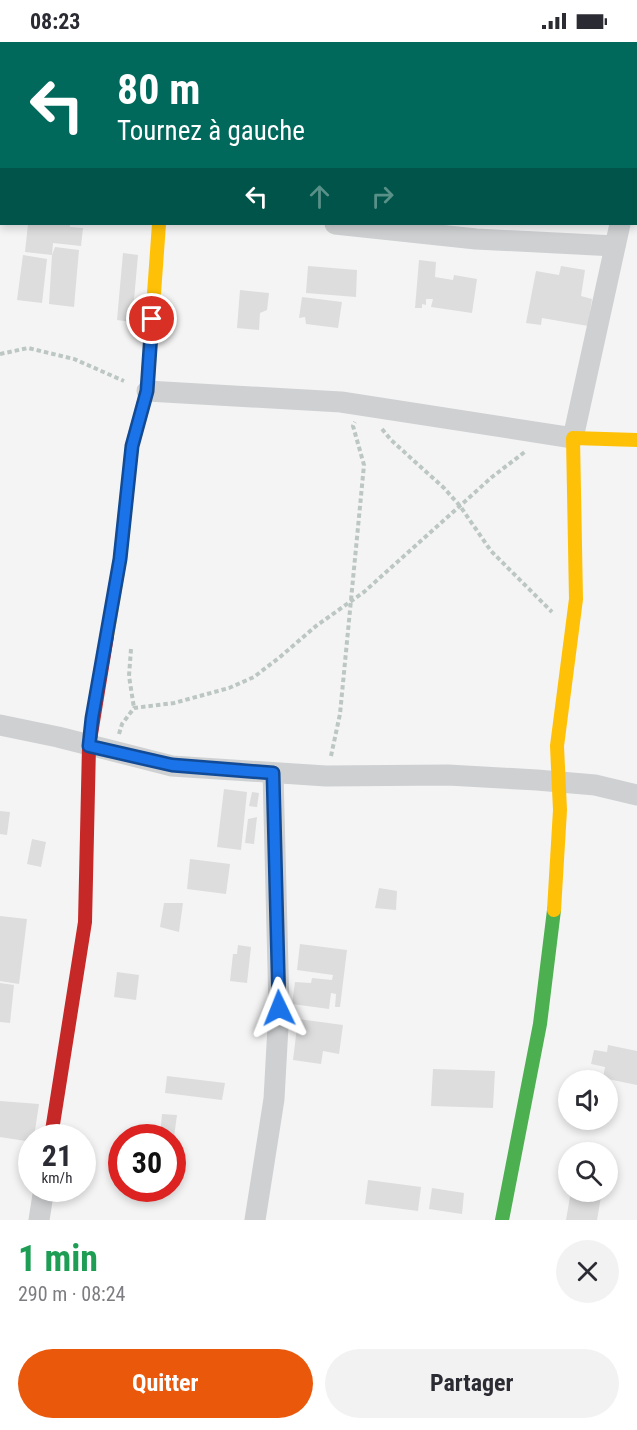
<!DOCTYPE html>
<html lang="fr">
<meta charset="utf-8">
<style>
body{margin:0;font-family:"Roboto Condensed",sans-serif;background:#f2f2f3;color:#2b2b33;height:100vh;display:flex;flex-direction:column;font-size:22px;white-space:nowrap}
*{box-sizing:border-box;margin:0}
p{font-size:20px;color:#7c7c81}
.icon{flex:none;width:33px;height:33px;fill:none;stroke:currentColor;stroke-width:2;stroke-linecap:round;stroke-linejoin:round}
.map{position:relative;height:1178px;overflow:hidden}
.details{display:flex;flex-direction:column;background:#fff;flex:1}
.details>*{flex:none}
.top-card{position:absolute;left:0px;top:0px;width:638px;height:183px;box-shadow:0 3px 9px #0003;background:#00695c;color:#fff;overflow:hidden}
.tools{position:absolute;left:558px;top:1028px;display:grid;gap:12px}
.tools a{display:grid;place-items:center;width:60px;height:60px;border-radius:50%;background:#fff;box-shadow:0 3px 9px #0003;font-size:30px}
.speed{position:absolute;left:18px;top:1082px;display:flex;gap:12px;font-size:30px;font-weight:700;text-align:center}
.speed>*{display:grid;place-content:center;width:78px;height:78px;border-radius:50%;background:#fff;box-shadow:0 3px 9px #0003;line-height:1}
.speed small{font-size:15px;font-weight:400}
.speed .limit{border:9px solid #d22;background:#fff;color:#111}
.pin{position:absolute;display:grid;place-items:center;width:51px;height:51px;color:#fff;margin:-26px;border:3px solid #fff;border-radius:50%;box-shadow:0 2px 6px #0007}
.me{position:absolute;width:66px;margin:-33px;rotate:358deg;stroke-linejoin:round;filter:drop-shadow(0 0 4px #0008)}
.turn{display:flex;align-items:center;gap:21px;height:126px;padding:0 18px;font-size:27px}
.turn .icon{width:78px;height:78px;stroke-width:2.5}
.turn b{display:block;font-size:42px;line-height:51px}
.lanes{display:flex;align-items:center;height:57px;padding:0 18px;background:#0003;justify-content:center;gap:30px;direction:ltr}
.lanes .off{opacity:.35}
.round{display:grid;place-items:center;flex:none;width:63px;height:63px;border-radius:32px;background:#f2f2f3}
.head{display:flex;align-items:center;justify-content:space-between;height:102px;padding:0 18px}
h1{font-size:36px;font-weight:700;line-height:45px;color:#1e9e55}
.action{display:flex;gap:12px;margin-top:auto;padding:12px 18px}
.action a{flex:1;height:69px;border-radius:36px;background:#ea580c;color:#fff;font-size:24px;font-weight:700;line-height:69px;text-align:center}
.action a+a{background:#f2f2f3;color:#2b2b33}
.status{display:flex;justify-content:space-between;align-items:center;height:42px;padding:0 30px;background:#fff;direction:ltr}
.status svg{height:16px;fill:currentColor}
.map>svg:first-child{display:block}
.building{fill:#ddddde}
.lines{fill:none;stroke-linecap:round;stroke-linejoin:round}
.path{stroke:#bcc7c4;stroke-width:4;stroke-dasharray:4.5 3;stroke-linecap:butt}
.street{stroke:#ced0d2;stroke-width:21}
.fast{stroke:#4caf50;stroke-width:14}
.slow{stroke:#ffc107;stroke-width:14}
.jam{stroke:#c62828;stroke-width:14}
.route-casing{stroke:#114b97;stroke-width:15}
.route{stroke:#1a73e8;stroke-width:10}
</style>
<div class="status"><b>08:23</b><svg viewBox="0 0 49 12"><path d="M0 12V9h3v3zM5 12V6h3v6zM10 12V3h3v9zM15 12V0h3v12zM26 1h20v11H26zM47 4h2v5h-2z"/></svg></div>
<div class="map">
<svg width="637" height="1178" viewBox="0 0 637 1178">
<rect width="100%" height="100%" fill="#f4f4f4"/>
<g class="building">
<polygon points="28,182 70,182 70,185 83,186 81,204 53,201 52,213 25,210"/>
<polygon points="55,205 79,208 74,265 49,262 52,213"/>
<polygon points="123,211 138,213 132,280 117,278"/>
<polygon points="23,213 47,217 42,261 17,258"/>
<polygon points="419,218 436,220 435,235 453,238 454,233 477,237 472,271 431,265 433,257 426,257 426,263 422,262 422,266 415,266"/>
<polygon points="308,224 357,228 356,255 306,251"/>
<polygon points="561,224 585,228 581,254 592,257 588,284 542,276 541,283 526,281 536,229 559,233"/>
<polygon points="240,248 269,251 267,268 260,271 259,288 237,286"/>
<polygon points="302,255 342,260 338,286 306,282 305,275 299,276"/>
<polygon points="224,747 247,750 241,808 217,805"/>
<polygon points="252,750 259,751 257,765 249,764"/>
<polygon points="0,769 10,770 7,793 0,792"/>
<polygon points="257,775 254,802 245,801 248,777"/>
<polygon points="32,797 46,800 41,825 27,822"/>
<polygon points="190,817 230,822 226,852 187,847"/>
<polygon points="379,846 397,849 396,868 375,866"/>
<polygon points="164,861 183,861 179,890 160,885"/>
<polygon points="0,874 27,877 19,942 0,939"/>
<polygon points="300,902 347,908 340,965 335,965 336,952 331,951 329,967 292,962 295,940 311,941 312,936 332,938 333,933 297,928"/>
<polygon points="238,903 251,905 247,941 230,939 233,912 237,912"/>
<polygon points="117,930 139,933 136,958 114,955"/>
<polygon points="0,941 14,943 10,981 0,980"/>
<polygon points="298,977 343,983 339,1012 323,1009 321,1022 293,1018"/>
<polygon points="608,1003 637,1009 637,1043 603,1036 605,1025 591,1022 594,1008 607,1010"/>
<polygon points="433,1027 495,1029 493,1066 431,1064"/>
<polygon points="167,1034 225,1041 222,1058 165,1051"/>
<polygon points="0,1059 39,1062 34,1095 32,1095 32,1100 0,1095"/>
<polygon points="162,1072 177,1073 174,1095 160,1095"/>
<polygon points="368,1138 421,1145 418,1169 365,1162"/>
<polygon points="432,1146 464,1151 462,1172 429,1167"/>
<polygon points="571,1149 602,1149 597,1178 566,1178"/>
</g>
<g class="lines">
<g class="path">
<polyline points="0,312 28,306 74,317 124,339"/>
<polyline points="382,387 391,398 444,446 460,464 491,509 552,570"/>
<polyline points="131,607 129,634 134,666"/>
<polyline points="119,692 122,682 134,666 174,661 229,646 254,635 280,615 316,584 364,550 492,435 526,409"/>
<polyline points="331,714 340,672 364,423 353,384 355,380"/>
</g>
<g class="street">
<polyline points="183,2 183,0"/>
<polyline points="420,2 420,0"/>
<polyline points="636,101 637,97"/>
<polyline points="335,182 476,197 615,204"/>
<polyline points="147,349 341,360 573,396 620,182"/>
<polyline points="0,683 58,695 172,724 326,734 448,733 537,738 595,743 637,753"/>
<polyline points="39,1178 44,1146"/>
<polyline points="255,1178 274,1057 279,966 273,731"/>
</g>
<polyline class="fast" points="502,1178 540,982 554,868"/>
<g class="slow">
<polyline points="107,594 120,517 132,404 147,349 159,182"/>
<polyline points="554,868 560,768 557,704 576,557 573,396 637,398"/>
</g>
<polyline class="jam" points="51,1095 85,880 89,704 107,594"/>
</g>
<g class="lines">
<g class="route-casing">
<polyline id="route" points="152,277 147,349 132,404 120,517 92,676 89,704 172,723 273,731 279,966"/>
</g>
<use href="#route" class="route"/>
</g>
</svg>
<div class="tools">
<a><svg class="icon" aria-label="sound" viewBox="0 0 24 24"><path d="M4 9h4l5-4v14l-5-4H4zM17 9q2 3 0 6"/></svg></a>
<a><svg class="icon" aria-label="search" viewBox="0 0 24 24"><circle cx="10" cy="10" r="6"/><path d="M15 15l6 6"/></svg></a>
</div>
<div class="speed"><div>21<small>km/h</small></div><div class="limit">30</div></div>
<div class="pin" style="left:152px;top:277px;background:#d93025"><svg class="icon" aria-label="arrive" viewBox="0 0 24 24"><path d="M6 21V4h12l-3 4 3 4H6"/></svg></div>
<svg class="me" style="left:279px;top:966px" viewBox="-20 -20 40 40"><path d="M0-17L14 15 0 8-14 15z" fill="#1a73e8" stroke="#fff" stroke-width="4"/></svg>
<div class="top-card">
<div class="turn"><svg class="icon" aria-label="left" viewBox="0 0 24 24"><path d="M17 20v-9H6M10 6l-5 5 5 5"/></svg><div><b>80 m</b>Tournez à gauche</div></div>
<div class="lanes"><svg class="icon" aria-label="left" viewBox="0 0 24 24"><path d="M17 20v-9H6M10 6l-5 5 5 5"/></svg><svg class="icon off" aria-label="ahead" viewBox="0 0 24 24"><path d="M12 20V5M6 11l6-6 6 6"/></svg><svg class="icon off" aria-label="right" viewBox="0 0 24 24"><path d="M7 20v-9h11M14 6l5 5-5 5"/></svg></div>
</div>
</div>
<section class="details">
<div class="head"><div><h1>1 min</h1><p>290 m · 08:24</p></div><a class="round"><svg class="icon" aria-label="close" viewBox="0 0 24 24"><path d="M6 6l12 12M18 6L6 18"/></svg></a></div>
<div class="action"><a>Quitter</a><a>Partager</a></div>
</section>
